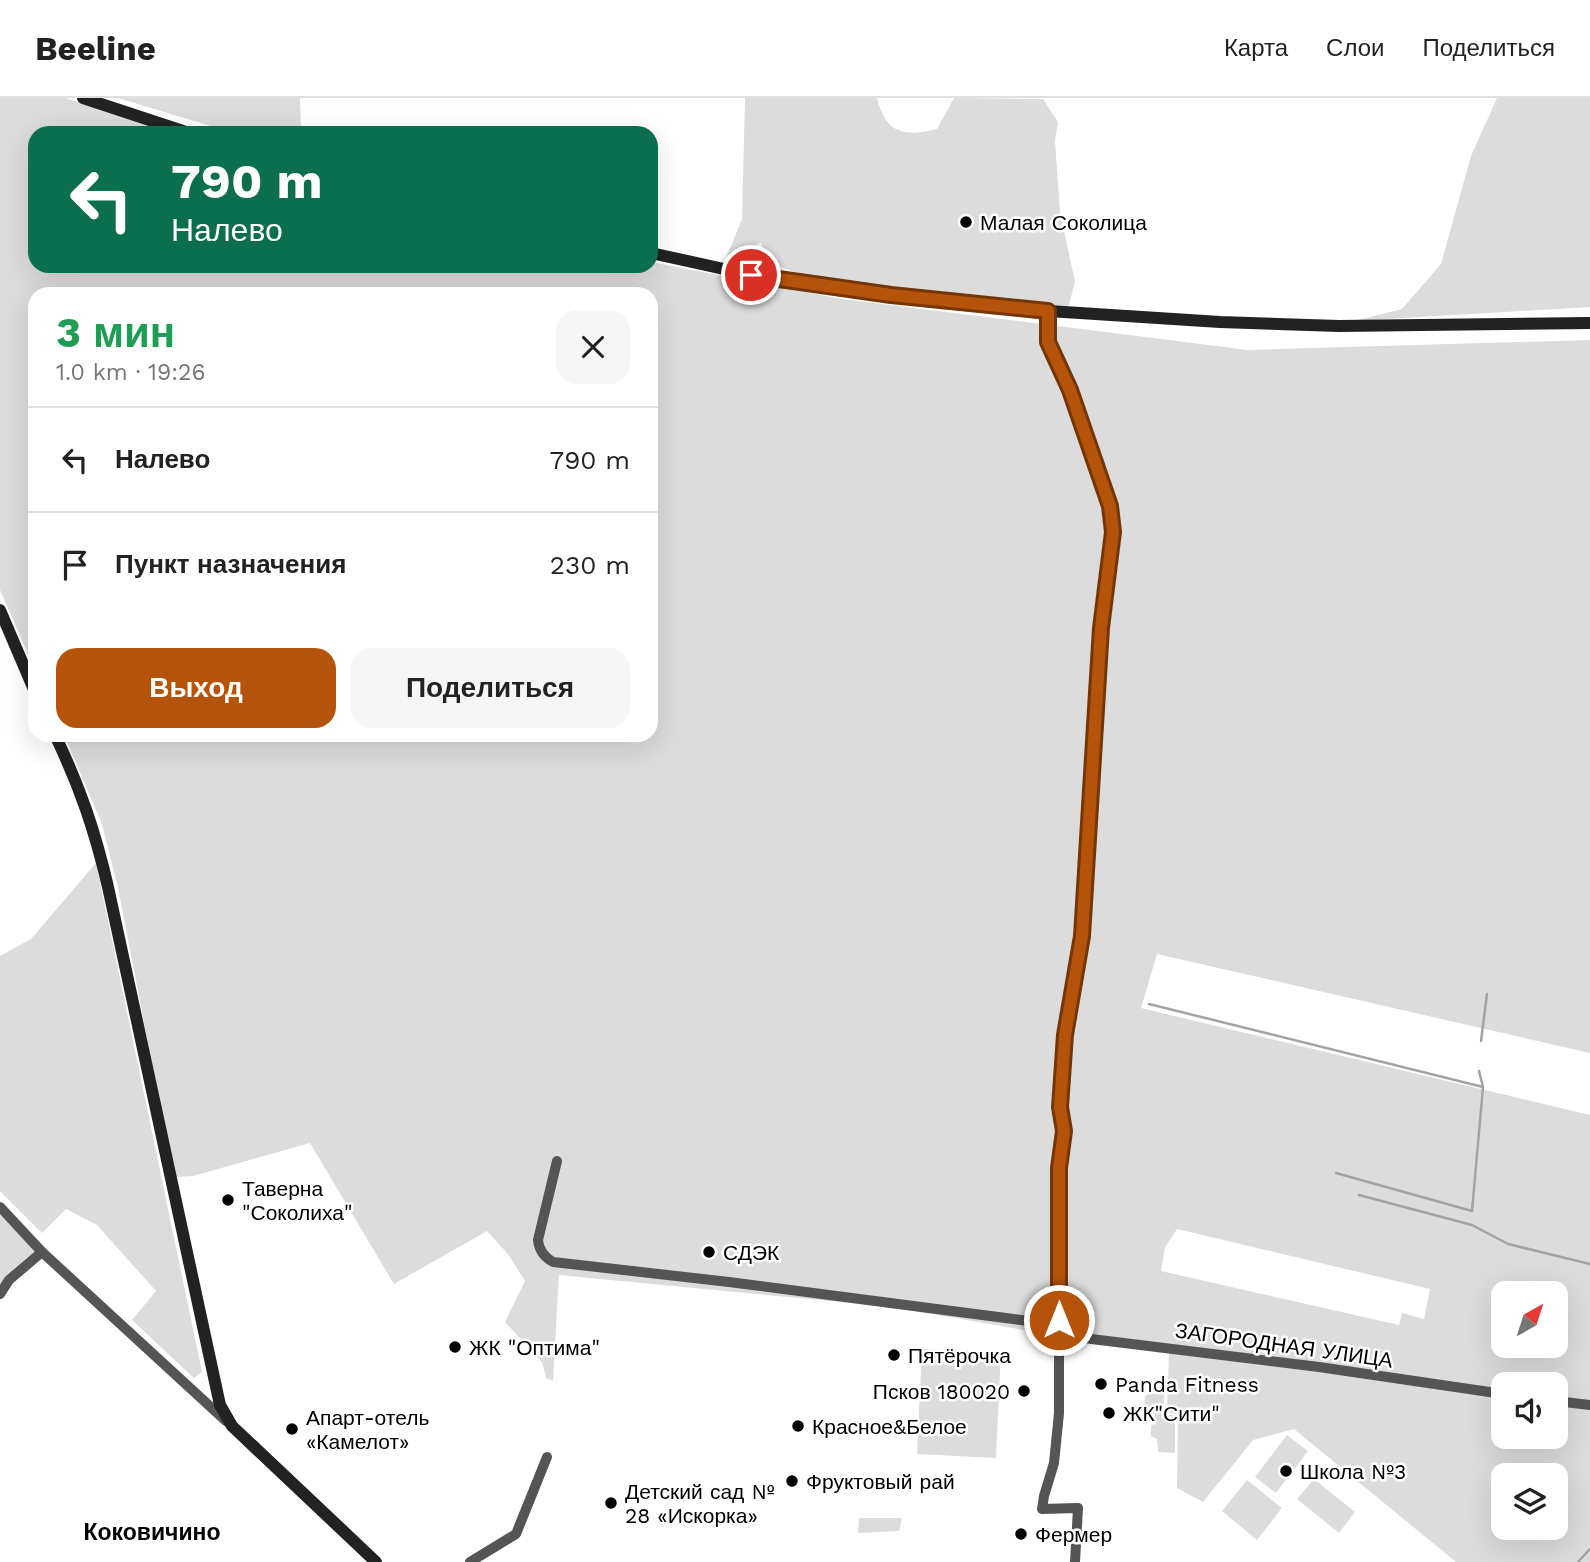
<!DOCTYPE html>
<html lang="ru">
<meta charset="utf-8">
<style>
body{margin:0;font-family:"Work Sans",sans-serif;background:#f6f6f6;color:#222;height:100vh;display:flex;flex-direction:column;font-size:26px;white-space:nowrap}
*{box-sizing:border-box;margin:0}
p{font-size:23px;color:#767676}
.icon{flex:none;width:38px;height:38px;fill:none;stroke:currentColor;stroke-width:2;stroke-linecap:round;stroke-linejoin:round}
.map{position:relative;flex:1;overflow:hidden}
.drawer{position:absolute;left:28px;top:189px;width:630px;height:455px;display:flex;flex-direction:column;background:#fff;border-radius:21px;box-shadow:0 7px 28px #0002}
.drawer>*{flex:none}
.hud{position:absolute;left:28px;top:28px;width:630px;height:147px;border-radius:21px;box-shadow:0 7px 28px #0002;background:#0b6e4f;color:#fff;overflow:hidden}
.needle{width:46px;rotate:39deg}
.tools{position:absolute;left:1491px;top:1183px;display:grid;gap:14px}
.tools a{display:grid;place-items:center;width:77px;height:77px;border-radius:14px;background:#fff;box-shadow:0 7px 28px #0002;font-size:35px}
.pin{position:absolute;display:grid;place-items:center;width:60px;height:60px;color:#fff;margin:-30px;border:4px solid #fff;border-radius:50%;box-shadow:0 2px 7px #0007}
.me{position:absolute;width:77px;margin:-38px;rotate:0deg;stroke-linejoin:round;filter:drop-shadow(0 0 5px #0008)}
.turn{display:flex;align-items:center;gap:24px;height:147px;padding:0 28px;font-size:32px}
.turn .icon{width:91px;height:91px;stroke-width:2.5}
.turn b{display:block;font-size:49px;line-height:60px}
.round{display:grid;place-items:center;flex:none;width:74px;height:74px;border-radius:21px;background:#f6f6f6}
.head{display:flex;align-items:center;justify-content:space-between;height:119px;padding:0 28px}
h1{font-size:42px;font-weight:700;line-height:52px;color:#1e9e55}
.cta{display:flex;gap:14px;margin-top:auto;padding:14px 28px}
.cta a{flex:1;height:80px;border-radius:21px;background:#b45309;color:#fff;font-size:28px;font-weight:700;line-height:80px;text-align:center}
.cta a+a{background:#f6f6f6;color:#222}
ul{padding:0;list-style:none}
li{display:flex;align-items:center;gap:21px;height:105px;padding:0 28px;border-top:2px solid #e0e0e0}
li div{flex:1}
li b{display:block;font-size:26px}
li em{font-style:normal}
header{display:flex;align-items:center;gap:42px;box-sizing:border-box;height:98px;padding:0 35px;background:#fff;border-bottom:2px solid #e0e0e0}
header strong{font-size:33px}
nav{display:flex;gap:38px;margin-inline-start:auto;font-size:24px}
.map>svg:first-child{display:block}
.green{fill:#dcdcdc;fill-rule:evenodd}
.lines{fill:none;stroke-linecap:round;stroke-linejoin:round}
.stream{stroke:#a3a3a3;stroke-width:2.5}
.street{stroke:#555;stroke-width:10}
.secondary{stroke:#222;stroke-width:12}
.route-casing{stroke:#753606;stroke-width:18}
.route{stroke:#b45309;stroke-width:12}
.poi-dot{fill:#000;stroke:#fff;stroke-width:2.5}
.labels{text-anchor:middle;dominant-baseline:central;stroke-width:5;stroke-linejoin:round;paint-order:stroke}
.poi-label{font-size:21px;fill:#000;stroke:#fff;text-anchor:start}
.street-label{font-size:21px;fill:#000;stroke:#fff}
.neighbourhood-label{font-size:23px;font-weight:bold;fill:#000;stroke:#fff}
</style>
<header>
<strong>Beeline</strong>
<nav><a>Карта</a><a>Слои</a><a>Поделиться</a></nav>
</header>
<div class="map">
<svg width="1590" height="1464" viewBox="0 0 1590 1464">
<rect width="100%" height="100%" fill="#fff"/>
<g class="green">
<path d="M0,0H66L170,35H35V168H651V164L842,201L1248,252L1590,242V955L1157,856L1141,910L1590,1017V1464H1456L1294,1331L1253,1342L1203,1404L1177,1390L1178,1317L1167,1314L1169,1255L1064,1239L892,1209L559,1177L553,1283L546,1280L542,1264L505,1224L525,1183L508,1156L487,1133L394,1186L310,1045L193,1078L174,1079L118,790L102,726L64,637H651V196H35V572L0,492ZM1177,1131L1430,1191L1424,1221L1402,1215L1399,1227L1161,1173L1165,1149ZM1503,1195H1556V1248H1503ZM1503,1286H1556V1339H1503ZM1503,1377H1556V1430H1503Z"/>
<polygon points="118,0 300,0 301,35 234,35"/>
<path d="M745,0H877C886,36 904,39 937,31L954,0L1043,1L1058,24L1055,43L1060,114L1075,184L1068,210L980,202L811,178C788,172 770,170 761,145L727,158L742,121Z"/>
<polygon points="1497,0 1590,0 1590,209 1354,223 1402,211 1441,166 1471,58"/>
<polygon points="96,765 202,1274 194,1280 132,1222 156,1193 97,1127 66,1111 42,1135 0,1093 0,858 31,841"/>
<polygon points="0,1117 37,1155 0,1188"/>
<polygon points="922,1251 1001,1254 996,1360 917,1356"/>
<polygon points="1148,1296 1164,1296 1164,1317 1175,1317 1175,1355 1158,1354 1157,1341 1151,1338 1151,1327 1156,1326 1155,1317 1151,1313 1144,1313 1145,1299"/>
<polygon points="1287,1337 1308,1353 1276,1395 1255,1379"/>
<polygon points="1314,1381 1355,1414 1339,1435 1297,1401"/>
<polygon points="1247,1382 1282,1410 1257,1442 1222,1413"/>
<polygon points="859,1420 902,1420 899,1433 858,1435"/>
</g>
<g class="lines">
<g class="stream">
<polyline points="1149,906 1483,989"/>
<polyline points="1481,943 1487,896"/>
<polyline points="1336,1075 1472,1113 1483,989 1479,973"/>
<polyline points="1359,1097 1472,1127 1508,1146 1590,1166"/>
<polyline points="1578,1464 1590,1451"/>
</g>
<g class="street">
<polyline points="1048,213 1048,244 1070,291 1110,408 1113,434 1101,530 1082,838 1065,937 1060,1009 1064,1033 1059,1070 1059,1315 1054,1365 1044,1398 1042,1411 1078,1410 1075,1464"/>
<path d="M557,1063L538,1142C539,1152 544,1159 553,1164L729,1184L1059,1227"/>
<polyline points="0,1109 42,1154 226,1323"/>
<polyline points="0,1196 9,1182 42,1154"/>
<polyline points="1059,1237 1319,1269 1503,1296"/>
<polyline points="1556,1303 1590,1307"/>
<polyline points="470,1464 516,1436 547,1359"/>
</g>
<g class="secondary">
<polyline points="83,0 189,35"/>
<polyline points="651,155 751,177 891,196 1033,212 1220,224 1339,228 1590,225"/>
<polyline points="0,512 35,594"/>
<path d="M55,637C80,689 95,733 108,789L220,1307L232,1328L376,1464"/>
</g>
</g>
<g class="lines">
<g class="route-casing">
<polyline id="route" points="751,177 891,197 1048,213 1048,244 1070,292 1110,408 1113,434 1101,530 1082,838 1065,937 1060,1009 1064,1033 1059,1070 1059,1222"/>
</g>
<use href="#route" class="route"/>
</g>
<g class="poi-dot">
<circle cx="966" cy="124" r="7"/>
<circle cx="228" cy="1102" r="7"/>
<circle cx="709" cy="1154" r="7"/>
<circle cx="455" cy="1249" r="7"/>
<circle cx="894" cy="1257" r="7"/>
<circle cx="1101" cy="1286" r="7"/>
<circle cx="1024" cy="1293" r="7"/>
<circle cx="1109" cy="1315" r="7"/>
<circle cx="798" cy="1328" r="7"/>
<circle cx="292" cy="1331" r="7"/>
<circle cx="1286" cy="1373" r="7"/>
<circle cx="792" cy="1383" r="7"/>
<circle cx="611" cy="1405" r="7"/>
<circle cx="1021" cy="1436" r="7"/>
</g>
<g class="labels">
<g class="poi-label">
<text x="980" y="124">Малая Соколица</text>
<text x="242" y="1090">Таверна<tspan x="242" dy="24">"Соколиха"</tspan></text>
<text x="723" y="1154">СДЭК</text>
<text x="469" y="1249">ЖК "Оптима"</text>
<text x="908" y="1257">Пятёрочка</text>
<text x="1115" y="1286">Panda Fitness</text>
<text x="1010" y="1293" text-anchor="end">Псков 180020</text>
<text x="1123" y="1315">ЖК"Сити"</text>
<text x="306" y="1319">Апарт-отель<tspan x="306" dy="24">«Камелот»</tspan></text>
<text x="812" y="1328">Красное&amp;Белое</text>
<text x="1300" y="1373">Школа №3</text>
<text x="806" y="1383">Фруктовый рай</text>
<text x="625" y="1393">Детский сад №<tspan x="625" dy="24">28 «Искорка»</tspan></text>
<text x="1035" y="1436">Фермер</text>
</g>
<g class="street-label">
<text transform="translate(1284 1247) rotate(8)">ЗАГОРОДНАЯ УЛИЦА</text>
</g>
<g class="neighbourhood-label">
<text x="152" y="1434">Коковичино</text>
</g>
</g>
</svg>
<div class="tools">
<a><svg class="needle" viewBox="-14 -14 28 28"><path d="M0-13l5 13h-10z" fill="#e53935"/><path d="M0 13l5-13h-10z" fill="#767676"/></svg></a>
<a><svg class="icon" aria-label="sound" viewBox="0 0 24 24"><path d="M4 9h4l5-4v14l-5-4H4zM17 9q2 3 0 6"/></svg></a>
<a><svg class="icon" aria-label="layers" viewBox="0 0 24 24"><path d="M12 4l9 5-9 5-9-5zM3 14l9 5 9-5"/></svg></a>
</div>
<div class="pin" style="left:751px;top:177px;background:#d93025"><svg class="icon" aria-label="arrive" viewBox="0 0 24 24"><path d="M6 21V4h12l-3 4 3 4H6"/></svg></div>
<svg class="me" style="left:1059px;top:1222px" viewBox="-20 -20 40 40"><circle r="17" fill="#b45309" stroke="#fff" stroke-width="3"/><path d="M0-11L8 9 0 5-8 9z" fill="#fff"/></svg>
<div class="hud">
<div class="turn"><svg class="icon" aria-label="left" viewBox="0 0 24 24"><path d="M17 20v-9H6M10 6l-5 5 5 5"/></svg><div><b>790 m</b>Налево</div></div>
</div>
<section class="drawer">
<div class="head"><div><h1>3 мин</h1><p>1.0 km · 19:26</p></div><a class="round"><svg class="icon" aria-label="close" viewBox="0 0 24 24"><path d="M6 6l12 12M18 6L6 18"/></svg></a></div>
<ul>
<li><svg class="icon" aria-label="left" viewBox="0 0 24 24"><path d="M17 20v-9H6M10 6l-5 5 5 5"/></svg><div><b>Налево</b></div><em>790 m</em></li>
<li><svg class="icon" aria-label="arrive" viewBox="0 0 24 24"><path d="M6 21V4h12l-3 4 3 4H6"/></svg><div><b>Пункт назначения</b></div><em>230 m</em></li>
</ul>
<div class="cta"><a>Выход</a><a>Поделиться</a></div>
</section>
</div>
